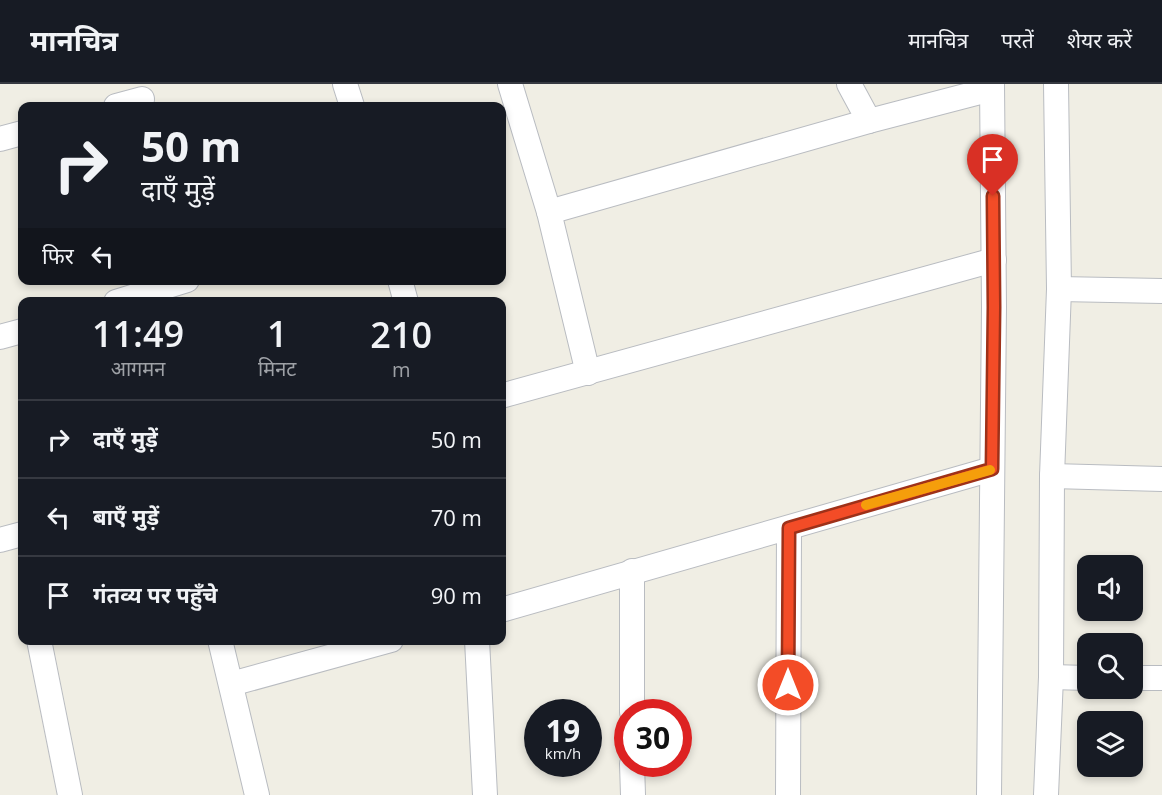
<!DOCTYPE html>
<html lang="hi">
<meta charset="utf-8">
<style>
body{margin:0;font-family:"Open Sans","Noto Sans Devanagari",sans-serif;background:#242831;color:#f1f3f6;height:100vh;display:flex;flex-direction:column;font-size:22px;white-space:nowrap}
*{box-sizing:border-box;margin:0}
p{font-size:20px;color:#9ea1a6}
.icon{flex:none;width:33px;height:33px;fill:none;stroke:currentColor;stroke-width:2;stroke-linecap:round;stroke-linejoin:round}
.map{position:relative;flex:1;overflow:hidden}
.sheet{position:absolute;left:18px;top:213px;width:488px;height:348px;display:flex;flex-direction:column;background:#171b24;border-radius:12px;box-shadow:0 3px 9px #0003}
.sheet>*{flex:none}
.banner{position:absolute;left:18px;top:18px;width:488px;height:183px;border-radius:12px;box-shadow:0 3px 9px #0003;background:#171b24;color:#f1f3f6;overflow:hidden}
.tools{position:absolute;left:1077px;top:471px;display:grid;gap:12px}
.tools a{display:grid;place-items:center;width:66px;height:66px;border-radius:12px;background:#171b24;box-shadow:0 3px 9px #0003;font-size:30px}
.speed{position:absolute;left:524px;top:615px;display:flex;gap:12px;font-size:30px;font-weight:700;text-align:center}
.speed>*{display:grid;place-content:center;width:78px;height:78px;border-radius:50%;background:#171b24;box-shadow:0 3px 9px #0003;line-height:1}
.speed small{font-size:15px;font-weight:400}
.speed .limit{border:9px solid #d22;background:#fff;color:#111}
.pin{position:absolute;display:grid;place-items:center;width:51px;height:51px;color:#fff;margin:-62px -26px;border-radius:50% 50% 50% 0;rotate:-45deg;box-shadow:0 0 6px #0007}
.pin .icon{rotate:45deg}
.me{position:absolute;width:66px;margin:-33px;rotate:0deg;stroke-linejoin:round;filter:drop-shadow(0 0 4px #0008)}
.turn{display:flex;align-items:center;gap:21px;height:126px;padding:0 24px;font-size:27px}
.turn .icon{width:78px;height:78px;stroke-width:2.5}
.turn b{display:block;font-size:42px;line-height:51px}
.then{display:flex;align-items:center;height:57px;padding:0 24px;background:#0003;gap:12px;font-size:22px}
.eta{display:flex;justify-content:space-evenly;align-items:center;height:102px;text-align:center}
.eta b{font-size:36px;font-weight:600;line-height:42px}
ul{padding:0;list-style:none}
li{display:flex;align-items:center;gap:18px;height:78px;padding:0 24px;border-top:2px solid #363941}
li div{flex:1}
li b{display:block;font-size:22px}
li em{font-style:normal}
header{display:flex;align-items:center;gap:36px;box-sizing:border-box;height:84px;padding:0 30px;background:#171b24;border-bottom:2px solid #363941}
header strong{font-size:28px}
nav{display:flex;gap:33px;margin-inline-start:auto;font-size:21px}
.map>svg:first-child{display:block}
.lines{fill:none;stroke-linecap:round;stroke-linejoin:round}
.minor-casing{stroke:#b9bcc1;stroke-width:26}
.minor{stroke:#fff;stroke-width:24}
.route-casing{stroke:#9e3119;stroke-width:15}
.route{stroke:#f34c27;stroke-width:10}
.slow{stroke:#f59e0b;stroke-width:10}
</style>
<header>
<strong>मानचित्र</strong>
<nav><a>मानचित्र</a><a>परतें</a><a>शेयर करें</a></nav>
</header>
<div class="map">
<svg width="1162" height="711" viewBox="0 0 1162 711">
<rect width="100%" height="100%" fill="#f0eee4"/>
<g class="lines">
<g class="minor-casing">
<g id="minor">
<polyline points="345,0 352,22"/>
<polyline points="510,0 549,128 588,289"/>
<polyline points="849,0 869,37"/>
<polyline points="116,22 142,15"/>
<polyline points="0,55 22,49"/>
<polyline points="549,128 869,37 992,5"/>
<polyline points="400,196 406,218"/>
<polyline points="1059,205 1162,207"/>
<polyline points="116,218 187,196"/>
<polyline points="0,253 22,247"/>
<polyline points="501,312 994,176"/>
<polyline points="1052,392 1162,395"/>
<polyline points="0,456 22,450"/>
<polyline points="632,487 632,628"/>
<polyline points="501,526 992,385"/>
<polyline points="39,556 70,711"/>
<polyline points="220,556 257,711"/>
<polyline points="477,556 485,711"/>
<polyline points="1051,593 1088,594"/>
<polyline points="1132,594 1162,594"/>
<polyline points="231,600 391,556"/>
<polyline points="632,680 633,711"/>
<polyline points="788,711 789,444"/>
<polyline points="989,711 994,223 992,0"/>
<polyline points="1046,711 1051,593 1052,392 1059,205 1056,0"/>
</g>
</g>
<use href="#minor" class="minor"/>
</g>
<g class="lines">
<g class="route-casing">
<polyline id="route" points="788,601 789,444 992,385 994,223 993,112"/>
</g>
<use href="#route" class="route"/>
<polyline class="slow" points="866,421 990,386"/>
</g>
</svg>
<div class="tools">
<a><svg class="icon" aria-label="sound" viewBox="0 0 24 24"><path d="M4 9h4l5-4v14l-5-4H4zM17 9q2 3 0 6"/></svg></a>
<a><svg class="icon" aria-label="search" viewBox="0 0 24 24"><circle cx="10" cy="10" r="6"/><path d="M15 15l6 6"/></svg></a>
<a><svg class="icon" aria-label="layers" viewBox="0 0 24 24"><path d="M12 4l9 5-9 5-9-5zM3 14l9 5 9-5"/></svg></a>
</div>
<div class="speed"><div>19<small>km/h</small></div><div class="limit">30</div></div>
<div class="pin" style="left:993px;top:112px;background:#d93025"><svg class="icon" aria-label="arrive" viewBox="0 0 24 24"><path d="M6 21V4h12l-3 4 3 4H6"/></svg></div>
<svg class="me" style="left:788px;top:601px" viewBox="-20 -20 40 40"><circle r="17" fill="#f34c27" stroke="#fff" stroke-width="3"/><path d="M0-11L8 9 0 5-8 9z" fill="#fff"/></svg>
<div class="banner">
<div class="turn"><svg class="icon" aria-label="right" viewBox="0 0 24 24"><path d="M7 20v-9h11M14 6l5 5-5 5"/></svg><div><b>50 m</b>दाएँ मुड़ें</div></div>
<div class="then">फिर<svg class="icon" aria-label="left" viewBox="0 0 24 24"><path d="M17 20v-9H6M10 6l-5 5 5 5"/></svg></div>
</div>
<section class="sheet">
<div class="eta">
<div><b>11:49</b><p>आगमन</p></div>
<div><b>1</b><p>मिनट</p></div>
<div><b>210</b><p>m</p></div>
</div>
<ul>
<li><svg class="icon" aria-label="right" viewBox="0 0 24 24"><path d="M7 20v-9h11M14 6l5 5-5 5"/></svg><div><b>दाएँ मुड़ें</b></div><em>50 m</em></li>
<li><svg class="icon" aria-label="left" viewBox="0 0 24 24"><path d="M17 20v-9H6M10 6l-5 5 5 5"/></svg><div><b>बाएँ मुड़ें</b></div><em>70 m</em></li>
<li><svg class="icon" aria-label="arrive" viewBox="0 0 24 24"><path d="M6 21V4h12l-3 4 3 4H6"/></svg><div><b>गंतव्य पर पहुँचे</b></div><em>90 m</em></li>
</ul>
</section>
</div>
